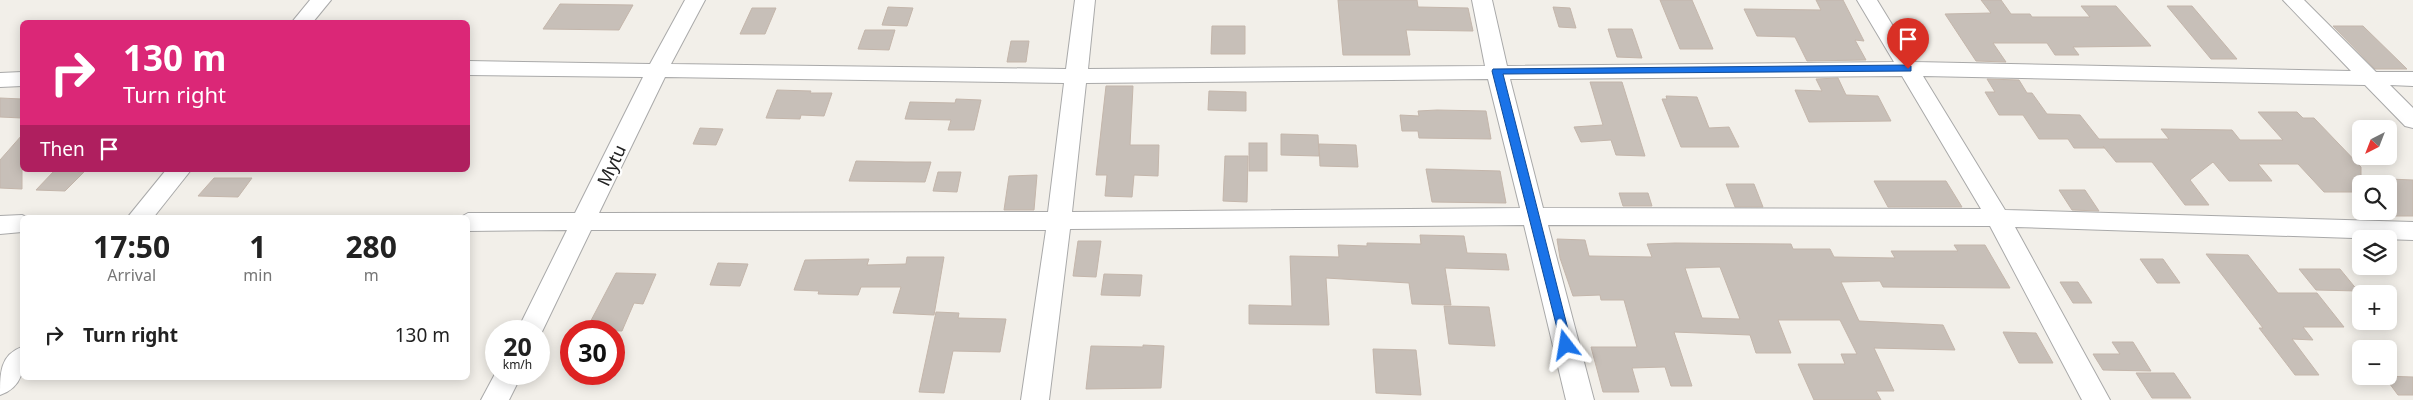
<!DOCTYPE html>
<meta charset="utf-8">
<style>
body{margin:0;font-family:"Noto Sans",sans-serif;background:#f6f6f6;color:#222;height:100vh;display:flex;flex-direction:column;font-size:19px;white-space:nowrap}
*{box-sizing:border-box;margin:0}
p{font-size:16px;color:#767676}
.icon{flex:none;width:28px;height:28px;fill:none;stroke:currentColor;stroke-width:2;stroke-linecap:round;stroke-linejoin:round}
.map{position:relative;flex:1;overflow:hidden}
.details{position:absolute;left:20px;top:215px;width:450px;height:165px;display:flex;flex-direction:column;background:#fff;border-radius:8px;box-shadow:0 2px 12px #0003}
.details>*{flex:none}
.top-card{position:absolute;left:20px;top:20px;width:450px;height:152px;border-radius:8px;box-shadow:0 2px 12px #0003;background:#db2777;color:#fff;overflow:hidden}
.needle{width:32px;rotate:222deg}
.tools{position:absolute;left:2352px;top:120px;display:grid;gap:10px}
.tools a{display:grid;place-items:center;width:45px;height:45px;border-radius:8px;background:#fff;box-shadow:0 2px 12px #0003;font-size:25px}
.speed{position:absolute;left:485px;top:320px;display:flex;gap:10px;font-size:25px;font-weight:700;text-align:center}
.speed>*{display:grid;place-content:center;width:65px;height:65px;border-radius:50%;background:#fff;box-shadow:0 2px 12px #0003;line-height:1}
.speed small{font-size:12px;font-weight:400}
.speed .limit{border:8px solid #d22;background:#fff;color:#111}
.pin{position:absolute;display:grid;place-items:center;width:42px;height:42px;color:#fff;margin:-51px -21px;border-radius:50% 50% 50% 0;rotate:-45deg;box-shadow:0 0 5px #0007}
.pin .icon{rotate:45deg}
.me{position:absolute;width:55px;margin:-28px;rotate:346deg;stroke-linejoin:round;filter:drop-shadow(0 0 4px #0008)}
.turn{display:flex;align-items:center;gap:18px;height:105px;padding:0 20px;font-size:22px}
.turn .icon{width:65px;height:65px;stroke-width:2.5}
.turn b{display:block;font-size:35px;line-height:42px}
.then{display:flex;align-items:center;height:48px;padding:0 20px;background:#0003;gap:10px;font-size:19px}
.eta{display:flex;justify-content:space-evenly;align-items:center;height:85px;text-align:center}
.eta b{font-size:30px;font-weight:700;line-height:35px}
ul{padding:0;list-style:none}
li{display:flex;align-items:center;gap:15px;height:70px;padding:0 20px}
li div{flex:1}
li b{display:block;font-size:19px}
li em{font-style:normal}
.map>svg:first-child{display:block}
.building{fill:#c7bfb8;stroke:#c4b6ab;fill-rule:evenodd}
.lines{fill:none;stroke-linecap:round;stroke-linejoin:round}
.street-casing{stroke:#a9a9a9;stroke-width:2}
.street{fill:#fff;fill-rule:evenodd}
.route{fill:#1a73e8;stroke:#114b97}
.labels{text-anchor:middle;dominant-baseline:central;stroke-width:4.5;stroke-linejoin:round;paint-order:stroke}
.street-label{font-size:18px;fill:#222;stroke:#fff}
</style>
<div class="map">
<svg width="2413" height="400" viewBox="0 0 2413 400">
<rect width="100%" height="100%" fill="#f2efe9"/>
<g class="building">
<polygon points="1338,0 1417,0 1418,7 1468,8 1473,31 1406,30 1410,55 1343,55"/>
<polygon points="1660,0 1692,0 1713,49 1680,49"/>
<polygon points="1816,0 1843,0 1864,41 1855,40 1866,60 1807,61 1795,37 1757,36 1744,9 1821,10"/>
<polygon points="1981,0 2001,0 2011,14 2030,14 2032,17 2090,17 2081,6 2116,6 2151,46 2073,47 2079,55 2055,55 2047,43 1993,43 2006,62 1976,61 1945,14 1991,13"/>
<polygon points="560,4 633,5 619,30 543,29"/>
<polygon points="2167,6 2192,6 2237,59 2211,59"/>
<polygon points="888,7 913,8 907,26 882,25"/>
<polygon points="1553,7 1570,8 1576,28 1559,27"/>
<polygon points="752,8 776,8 765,34 740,34"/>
<polygon points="1212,26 1245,26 1245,54 1211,54"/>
<polygon points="2333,26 2363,26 2407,69 2375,69"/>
<polygon points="1608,29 1632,29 1642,58 1617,57"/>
<polygon points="865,30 895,30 889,50 858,49"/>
<polygon points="1011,41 1029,41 1026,62 1007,62"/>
<polygon points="1838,78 1846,95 1878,96 1891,121 1809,122 1795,90 1822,91 1816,79"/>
<polygon points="1987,79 2019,80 2027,93 2032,93 2047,114 2080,115 2099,139 2169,139 2161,129 2232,130 2240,140 2283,140 2258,112 2297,112 2303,118 2314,118 2361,167 2361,192 2324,192 2298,164 2258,164 2272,181 2229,181 2213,162 2190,180 2209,205 2185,205 2152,162 2116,162 2103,146 2105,148 2074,148 2068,139 2039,139 2023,115 1999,115 1985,92 1995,92"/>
<polygon points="1590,82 1622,82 1645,156 1616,155 1611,140 1581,142 1574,127 1603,125"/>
<polygon points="1106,86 1133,86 1130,145 1159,145 1158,176 1134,175 1132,197 1105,196 1107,175 1096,175"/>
<polygon points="777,90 811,91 810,93 832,93 824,116 801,115 800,119 766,118"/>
<polygon points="1209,91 1246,92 1246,111 1208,110"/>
<polygon points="1666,96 1697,97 1709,128 1729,127 1739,147 1681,147 1662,99 1667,99"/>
<polygon points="0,98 22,99 22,118 0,117"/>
<polygon points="956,99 981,100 974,130 948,130 951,120 905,119 910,102 955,103"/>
<polygon points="1437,110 1486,111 1491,139 1419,138 1418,131 1402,131 1400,115 1419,116 1418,111"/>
<polygon points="700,128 723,129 716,145 693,144"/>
<polygon points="1281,134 1318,135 1319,156 1281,155"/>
<polygon points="22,135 22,189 0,188 0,160"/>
<rect x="1249" y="143" width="18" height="28"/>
<polygon points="1319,144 1356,145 1358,167 1320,166"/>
<polygon points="1225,156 1248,156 1247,202 1223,201"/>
<polygon points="856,161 905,162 931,162 925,182 849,181"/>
<polygon points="1426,169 1500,171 1506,203 1432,202"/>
<polygon points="55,170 84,172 65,191 36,190"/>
<polygon points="938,172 961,172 957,192 933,191"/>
<polygon points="1037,175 1034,210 1004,210 1009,176"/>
<polygon points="214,178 252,178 238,197 198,196"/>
<polygon points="2389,179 2413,180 2413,216 2389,216"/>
<polygon points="1874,181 1946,181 1962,207 1888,207"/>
<polygon points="1726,184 1754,184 1763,207 1735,207"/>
<polygon points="2059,190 2085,190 2099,211 2072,210"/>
<polygon points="1619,193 1648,193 1652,206 1623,206"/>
<polygon points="1420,235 1464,236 1467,253 1506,254 1509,270 1445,268 1451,305 1412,304 1409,283 1326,278 1329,325 1249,324 1249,305 1292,306 1290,256 1339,257 1338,245 1367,246 1367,243 1421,244"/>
<path d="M1557,239L1585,240L1589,256L1652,257L1647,244L1675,243L1791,244L1793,249H1830L1834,257L1895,258L1891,251H1958L1954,245H1985L2010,288L1883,287L1880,281L1841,282L1859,321L1943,325L1955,350L1874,348L1894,391H1876L1881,400H1814L1798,364H1845L1841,354H1857L1840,320H1778L1791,353H1756L1750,335L1674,332L1692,386H1671L1665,367L1632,368L1639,392H1603L1591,347H1637L1624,300H1601L1600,295L1573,296L1560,258ZM1720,267L1740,319L1702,318L1685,268Z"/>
<polygon points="1078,241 1101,241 1096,277 1073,276"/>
<polygon points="2206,254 2248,255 2278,293 2317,293 2344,327 2303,327 2313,340 2292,339 2319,375 2295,375 2259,328 2263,328"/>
<polygon points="907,257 944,257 934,315 893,313 901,287 861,287 858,295 818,294 819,291 794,290 805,260 869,259 867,265 906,264"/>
<polygon points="2140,259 2163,259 2180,283 2157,283"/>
<polygon points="718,263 748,264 740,286 710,285"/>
<polygon points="2299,269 2340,269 2358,291 2316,290"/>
<polygon points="616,273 656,274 643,304 634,303 622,331 586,330"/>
<polygon points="1104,274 1142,275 1140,296 1101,295"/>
<polygon points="2060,282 2078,282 2092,303 2073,303"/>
<polygon points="1444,306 1489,307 1495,346 1449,344"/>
<polygon points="936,312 959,313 958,318 1006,319 1000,352 953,351 944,393 919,392"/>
<polygon points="2003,332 2036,333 2053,363 2019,363"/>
<polygon points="2112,342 2133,342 2151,371 2103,370 2093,354 2120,354"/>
<polygon points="1143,345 1164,346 1161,388 1086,389 1091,346 1143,347"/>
<polygon points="1373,349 1416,350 1421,395 1376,393"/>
<polygon points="2136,373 2174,373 2191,398 2152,398"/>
<polygon points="2384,376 2413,377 2413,395 2398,395"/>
</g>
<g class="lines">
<g class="street-casing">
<g id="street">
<polygon points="310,0 331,0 313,22 292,22"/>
<path d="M685,0H705L671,64L1066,69L1075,0H1095L1088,69L1485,66L1472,0H1492L1507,66L1894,62L1857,0H1877L1915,62L2351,71L2283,0H2304L2376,72H2413V86L2390,85L2413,108V128L2405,126L2365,85L1923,76L2005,210L2413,222V240L2015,227L2110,400H2082L1990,226L1548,225L1594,400H1566L1524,225L1070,229L1049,400H1021L1046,230H591L539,338V331H517L567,230L468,231V218H459L468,213H575L643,77L468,75V61L650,64ZM1902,76L1981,209L1543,208L1510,79ZM665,77L1064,83L1048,212L599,213ZM1488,79L1520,208L1072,212L1086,83Z"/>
<polygon points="22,72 22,86 0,87 0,73"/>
<polygon points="166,170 191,170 153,218 127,218"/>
<polygon points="22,215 29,218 22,218 22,232 0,234 0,216"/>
<path d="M22,347C25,368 23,387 0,395C0,373 0,355 22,347Z"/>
<polygon points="496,372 522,374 509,400 481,400"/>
</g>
</g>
<use href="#street" class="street"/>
</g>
<polygon class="route" points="1908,65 1911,66 1911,71 1503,74 1572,345 1566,350 1562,348 1492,71 1493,69"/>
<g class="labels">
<g class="street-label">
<text transform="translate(611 165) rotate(-65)">Mytu</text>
</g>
</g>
</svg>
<div class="tools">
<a><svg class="needle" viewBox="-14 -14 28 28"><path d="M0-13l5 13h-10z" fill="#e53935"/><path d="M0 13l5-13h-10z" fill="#767676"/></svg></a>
<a><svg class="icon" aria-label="search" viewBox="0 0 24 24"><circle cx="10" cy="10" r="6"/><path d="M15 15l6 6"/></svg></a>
<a><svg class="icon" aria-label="layers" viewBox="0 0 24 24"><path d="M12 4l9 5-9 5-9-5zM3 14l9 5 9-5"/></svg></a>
<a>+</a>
<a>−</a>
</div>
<div class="speed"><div>20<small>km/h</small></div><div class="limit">30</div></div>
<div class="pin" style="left:1908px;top:69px;background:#d93025"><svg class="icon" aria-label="arrive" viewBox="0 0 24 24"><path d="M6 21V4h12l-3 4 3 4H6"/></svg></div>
<svg class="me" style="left:1566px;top:345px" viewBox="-20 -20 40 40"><path d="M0-17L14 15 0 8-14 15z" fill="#1a73e8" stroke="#fff" stroke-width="4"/></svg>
<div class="top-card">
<div class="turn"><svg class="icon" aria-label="right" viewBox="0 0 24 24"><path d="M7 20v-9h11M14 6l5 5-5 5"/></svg><div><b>130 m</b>Turn right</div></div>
<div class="then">Then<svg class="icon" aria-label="arrive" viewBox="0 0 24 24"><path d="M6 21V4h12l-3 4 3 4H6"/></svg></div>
</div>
<section class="details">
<div class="eta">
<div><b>17:50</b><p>Arrival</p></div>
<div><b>1</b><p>min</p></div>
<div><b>280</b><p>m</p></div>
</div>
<ul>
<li><svg class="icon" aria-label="right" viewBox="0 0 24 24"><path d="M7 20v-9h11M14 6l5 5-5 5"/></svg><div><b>Turn right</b></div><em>130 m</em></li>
</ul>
</section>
</div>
